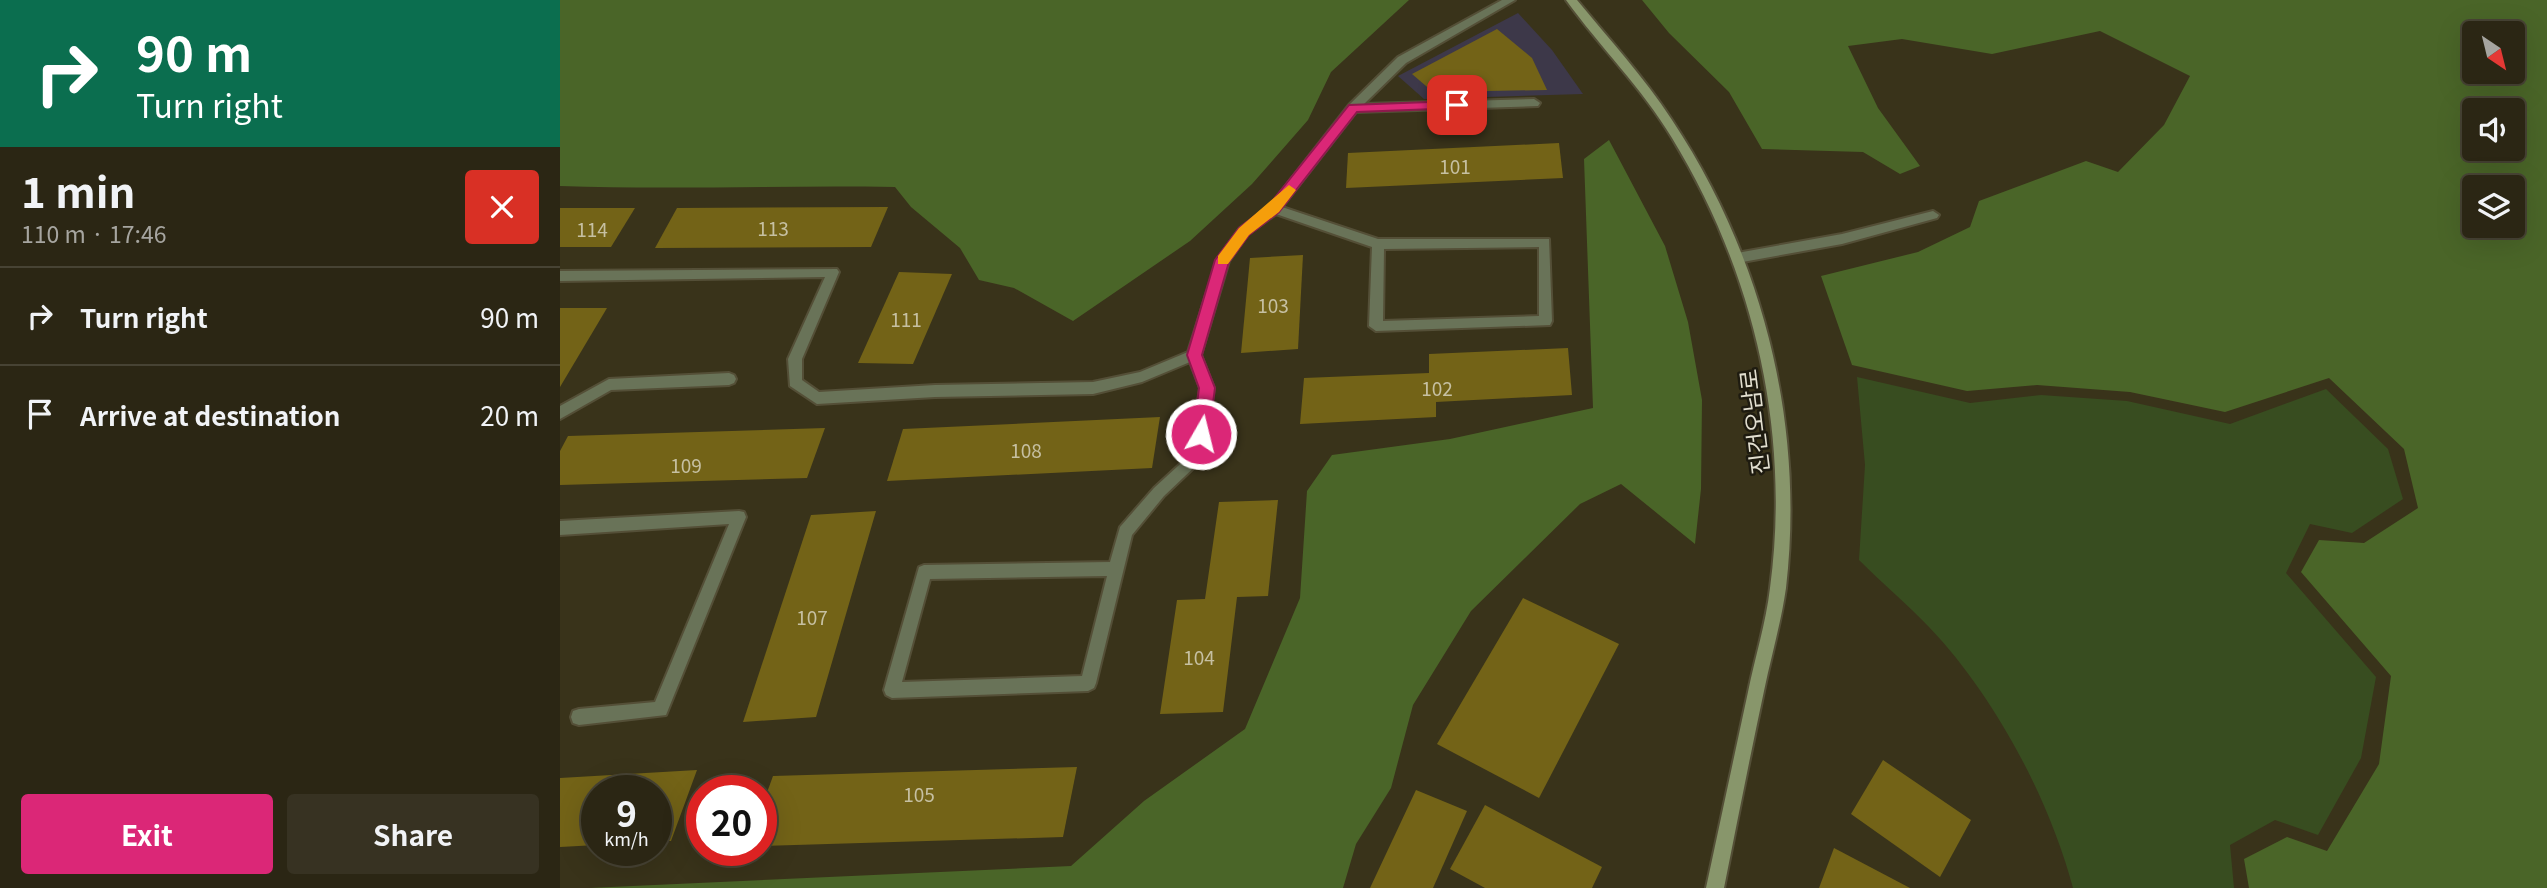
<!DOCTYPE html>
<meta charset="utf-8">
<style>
body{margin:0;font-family:Georgia,"Noto Sans KR",serif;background:#373222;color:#f1f3f6;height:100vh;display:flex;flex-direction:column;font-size:26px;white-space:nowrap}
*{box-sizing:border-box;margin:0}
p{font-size:23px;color:#a6a5a0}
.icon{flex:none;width:38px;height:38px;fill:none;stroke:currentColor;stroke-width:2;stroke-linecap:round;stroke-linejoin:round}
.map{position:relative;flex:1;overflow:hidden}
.details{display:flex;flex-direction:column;background:#2b2614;width:560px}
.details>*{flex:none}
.hud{background:#0b6e4f;color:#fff;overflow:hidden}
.needle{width:46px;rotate:145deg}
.controls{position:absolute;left:1902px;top:21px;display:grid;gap:14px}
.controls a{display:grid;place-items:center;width:63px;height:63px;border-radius:7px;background:#2b2614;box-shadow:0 7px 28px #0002,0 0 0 2px #474334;font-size:35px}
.speed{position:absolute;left:21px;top:775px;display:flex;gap:14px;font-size:35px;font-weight:700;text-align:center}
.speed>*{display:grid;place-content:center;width:91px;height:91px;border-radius:50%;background:#2b2614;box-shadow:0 7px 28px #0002,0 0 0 2px #474334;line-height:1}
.speed small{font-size:18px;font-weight:400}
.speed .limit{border:10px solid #d22;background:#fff;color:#111}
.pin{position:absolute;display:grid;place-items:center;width:60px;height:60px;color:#fff;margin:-30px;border-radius:14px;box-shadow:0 4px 10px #0006}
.me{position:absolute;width:77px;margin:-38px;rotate:8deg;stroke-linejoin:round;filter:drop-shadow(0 0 5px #0008)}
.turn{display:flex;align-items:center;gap:24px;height:147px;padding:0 21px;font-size:32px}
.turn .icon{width:91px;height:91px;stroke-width:2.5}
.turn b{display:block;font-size:49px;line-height:60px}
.round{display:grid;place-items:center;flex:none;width:74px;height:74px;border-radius:7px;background:#373222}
.headline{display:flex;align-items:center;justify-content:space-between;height:119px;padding:0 21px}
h1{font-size:42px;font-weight:700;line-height:52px}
.button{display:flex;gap:14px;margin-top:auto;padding:14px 21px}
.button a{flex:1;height:80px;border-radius:7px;background:#db2777;color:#fff;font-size:28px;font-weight:700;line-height:80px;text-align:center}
.button a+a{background:#373222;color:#f1f3f6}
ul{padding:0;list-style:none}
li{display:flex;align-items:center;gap:21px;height:98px;padding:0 21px;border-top:2px solid #474334}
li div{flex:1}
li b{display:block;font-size:26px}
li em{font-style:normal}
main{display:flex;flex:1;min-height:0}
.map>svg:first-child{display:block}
.commercial{fill:#3d3849}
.green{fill:#384d20}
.forest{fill:#4a6528;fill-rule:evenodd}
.building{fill:#736317}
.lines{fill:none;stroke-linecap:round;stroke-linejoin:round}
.service-casing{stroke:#544f37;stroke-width:4}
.secondary-casing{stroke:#544f37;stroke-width:4}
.service{fill:#697358;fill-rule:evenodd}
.secondary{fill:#88966b;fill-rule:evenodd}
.route{fill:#db2777;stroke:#8e194d;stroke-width:2}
.slow{fill:#f59e0b}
.labels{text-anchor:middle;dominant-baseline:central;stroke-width:5;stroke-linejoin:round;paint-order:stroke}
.number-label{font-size:19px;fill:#c6c0a2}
.street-label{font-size:23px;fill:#e2dfd0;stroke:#1e1b10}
</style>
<main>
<section class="details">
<div class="hud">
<div class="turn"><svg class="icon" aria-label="right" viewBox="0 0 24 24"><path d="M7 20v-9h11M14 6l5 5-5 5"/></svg><div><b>90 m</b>Turn right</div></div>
</div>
<div class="headline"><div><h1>1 min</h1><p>110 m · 17:46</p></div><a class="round" style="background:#d93025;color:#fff"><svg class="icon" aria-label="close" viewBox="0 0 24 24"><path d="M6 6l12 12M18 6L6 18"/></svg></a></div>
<ul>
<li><svg class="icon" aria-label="right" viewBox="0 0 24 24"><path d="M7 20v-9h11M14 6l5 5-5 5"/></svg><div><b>Turn right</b></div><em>90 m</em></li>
<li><svg class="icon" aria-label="arrive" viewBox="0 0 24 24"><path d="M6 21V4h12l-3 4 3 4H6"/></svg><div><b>Arrive at destination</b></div><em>20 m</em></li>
</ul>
<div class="button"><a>Exit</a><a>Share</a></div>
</section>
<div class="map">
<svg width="1987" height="888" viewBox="0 0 1987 888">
<rect width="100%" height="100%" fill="#39331a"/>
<polygon class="commercial" points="958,13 992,50 1023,94 864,99 838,76"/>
<path class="green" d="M1297,377L1410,403L1481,395L1567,401L1670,424L1766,389L1828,449L1843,499L1792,533L1750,524L1726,573L1816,677L1801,758L1758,835L1715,820L1670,845L1674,888H1513C1489,798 1434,695 1369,627C1347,604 1322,583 1299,560L1305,465Z"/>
<g class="forest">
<path d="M0,0H849L771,72L748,120L692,184L630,241L513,321L454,288L419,280L400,248L351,207L335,187C224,185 112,190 0,186Z"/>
<path d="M1082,0H1987V888H1689L1684,859L1727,837L1767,851L1819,764L1831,676L1741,572L1759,540L1804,543L1858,508L1844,449L1769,378L1665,412L1570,392L1477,385L1407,391L1292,365L1261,276L1358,252L1410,227L1419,201L1526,161L1558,172L1604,125L1630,76L1540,31L1432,54L1342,39L1288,46L1318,108L1360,166L1340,174L1303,152L1202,149L1169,92L1109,33ZM1914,33H1953V72H1914ZM1914,110H1953V149H1914ZM1953,187V226H1914V187Z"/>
<polygon points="1049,140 1105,246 1128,322 1142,400 1141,489 1135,544 1061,484 1020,504 911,611 853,705 831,788 796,844 783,888 29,888 511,866 584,801 685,729 740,598 747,491 772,455 890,439 1033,408 1024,159"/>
</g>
<g class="building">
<polygon points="937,29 972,58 987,90 873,92 852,74"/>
<polygon points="999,143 1003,178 786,188 788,153"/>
<polygon points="328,207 311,247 95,248 117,208"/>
<polygon points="0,208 75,208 51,247 0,247"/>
<polygon points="743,255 738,349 681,353 690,258"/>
<polygon points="339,272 392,274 353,364 298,363"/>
<polygon points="0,308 47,308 0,387"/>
<polygon points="1008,348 1012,395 876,402 876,417 740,424 744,378 869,373 869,354"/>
<polygon points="600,417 592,468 327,481 343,429"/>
<polygon points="265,428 247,478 0,485 0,451 8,436"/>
<polygon points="718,500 708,596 677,597 663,712 600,714 617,600 645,599 659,502"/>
<polygon points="316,511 256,717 183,722 251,515"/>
<polygon points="963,598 1059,644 979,798 877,744"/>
<polygon points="1323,760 1411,820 1380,877 1291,814"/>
<polygon points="517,767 503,837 201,846 201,809 213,776"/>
<polygon points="137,770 111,841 96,841 96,791 37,791 37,845 0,847 0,778"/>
<polygon points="856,790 907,811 873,888 810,888"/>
<polygon points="925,805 1042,867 1032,888 925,888 890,869"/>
<polygon points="1274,848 1350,888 1259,888"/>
</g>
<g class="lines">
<g class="service-casing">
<g id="service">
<path d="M942,0H955L846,63L804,104L974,99L980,103L978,106L796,112L722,207L818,239H989L992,321L990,325L816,331L809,326L812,247L716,214L688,234L669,261L641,355L654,388L644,458L604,496L572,535L536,683L534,688L528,691L332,698L326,695L324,690L359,567L364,565L550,562L560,527L594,488L630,455L640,388L630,362L582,382L533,394L375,397L257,404L230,386L228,359L265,277L0,281V271L277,269L279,272L242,359V380L259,392L375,385L533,382L580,372L628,352L657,260L680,228L710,206L789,105L838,57ZM979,247V316L823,321L824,249ZM547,576L522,676L342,682L370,579Z"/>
<polygon points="1373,211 1379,215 1377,218 1282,244 1177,263 1171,258 1177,253 1282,234"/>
<polygon points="169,373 174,375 176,379 174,383 169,385 51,390 0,419 0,406 49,379"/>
<polygon points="179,511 184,512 186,517 106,715 19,725 13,723 11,717 13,711 19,709 95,702 169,524 0,535 0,521"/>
</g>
</g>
<g class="secondary-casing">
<path id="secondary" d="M1006,0H1017C1049,39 1084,77 1112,120C1203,257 1245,424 1226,588C1221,623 1211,657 1204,691C1190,757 1177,822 1164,888H1146C1160,823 1174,757 1188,692C1195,657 1206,623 1210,588C1231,432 1194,272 1112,138C1082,88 1040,47 1006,0Z"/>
</g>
<use href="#service" class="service"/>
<use href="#secondary" class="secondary"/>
</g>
<polygon class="route" points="897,101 901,102 901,108 797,112 719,212 689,235 669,262 642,355 655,388 649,434 641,441 635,439 633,434 639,388 627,355 655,260 679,228 709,205 789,105"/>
<polygon class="slow" points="729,185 736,190 719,212 689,235 668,264 658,264 658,256 679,228"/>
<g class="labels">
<g class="number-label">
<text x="895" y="165">101</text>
<text x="213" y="227">113</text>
<text x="32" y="228">114</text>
<text x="713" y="304">103</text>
<text x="346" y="318">111</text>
<text x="877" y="387">102</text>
<text x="466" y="449">108</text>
<text x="126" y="464">109</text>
<text x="252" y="616">107</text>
<text x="639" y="656">104</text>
<text x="359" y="793">105</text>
</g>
<g class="street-label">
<text transform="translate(1193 422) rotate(-97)">진건오남로</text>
</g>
</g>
</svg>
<div class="controls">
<a><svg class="needle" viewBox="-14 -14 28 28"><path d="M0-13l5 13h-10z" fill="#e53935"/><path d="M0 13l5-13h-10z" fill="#a6a5a0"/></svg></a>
<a><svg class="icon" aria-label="sound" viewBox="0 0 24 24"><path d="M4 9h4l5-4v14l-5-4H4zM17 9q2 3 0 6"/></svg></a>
<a><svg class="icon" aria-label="layers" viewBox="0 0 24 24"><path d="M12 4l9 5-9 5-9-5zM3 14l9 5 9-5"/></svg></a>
</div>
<div class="speed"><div>9<small>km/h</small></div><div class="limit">20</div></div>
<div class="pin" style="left:897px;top:105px;background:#d93025"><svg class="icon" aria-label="arrive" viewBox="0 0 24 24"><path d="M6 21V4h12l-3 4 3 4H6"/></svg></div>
<svg class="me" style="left:641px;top:434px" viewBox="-20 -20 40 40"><circle r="17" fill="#db2777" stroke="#fff" stroke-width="3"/><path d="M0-11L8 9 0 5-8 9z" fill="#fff"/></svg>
</div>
</main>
